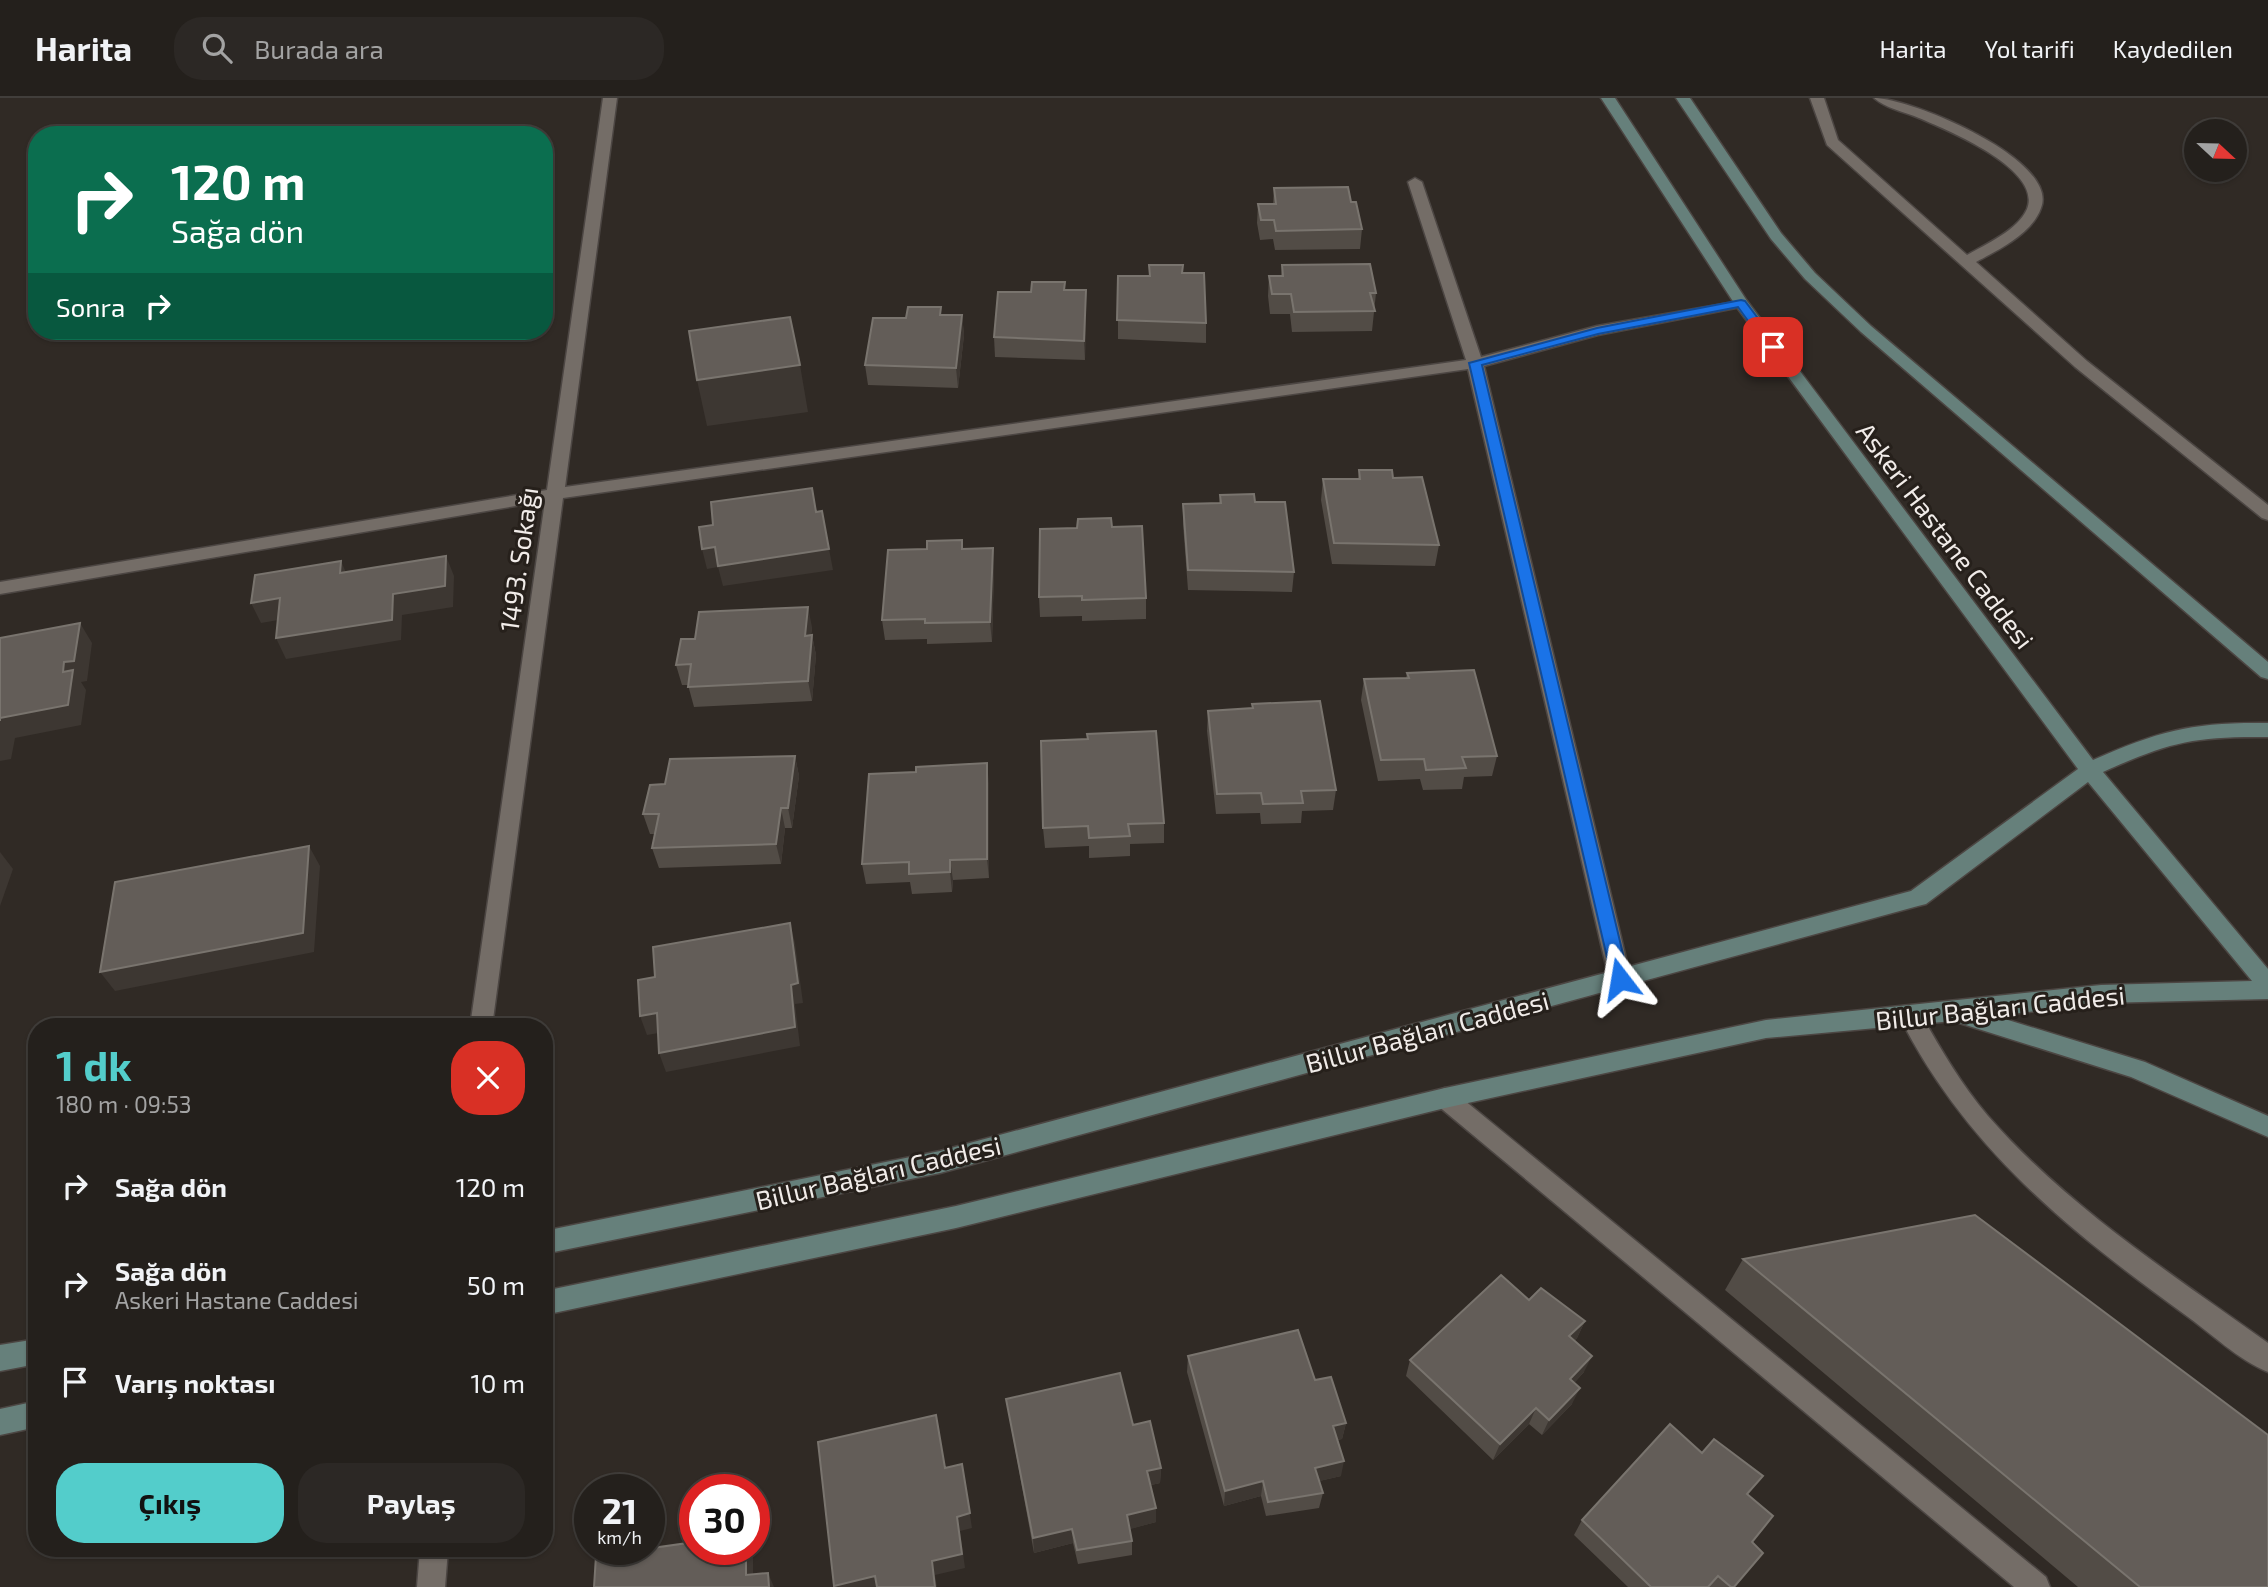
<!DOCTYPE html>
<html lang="tr">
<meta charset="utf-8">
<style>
body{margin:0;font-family:"Exo 2",sans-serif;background:#2c2825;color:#f1f3f6;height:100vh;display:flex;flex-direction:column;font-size:26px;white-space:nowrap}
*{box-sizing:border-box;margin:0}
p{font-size:23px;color:#a3a3a3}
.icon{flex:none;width:38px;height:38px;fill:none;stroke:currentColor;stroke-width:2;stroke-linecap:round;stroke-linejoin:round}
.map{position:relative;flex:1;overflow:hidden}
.drawer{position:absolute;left:28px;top:920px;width:525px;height:539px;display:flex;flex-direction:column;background:#24201c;border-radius:28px;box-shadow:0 2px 5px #0004,0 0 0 2px #413e3b}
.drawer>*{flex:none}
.top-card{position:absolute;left:28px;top:28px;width:525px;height:214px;border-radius:28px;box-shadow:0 2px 5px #0004,0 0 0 2px #413e3b;background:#0b6e4f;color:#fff;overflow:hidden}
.needle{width:46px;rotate:112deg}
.tools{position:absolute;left:2184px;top:21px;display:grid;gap:14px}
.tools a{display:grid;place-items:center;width:63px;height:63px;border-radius:50%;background:#24201c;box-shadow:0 2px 5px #0004,0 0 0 2px #413e3b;font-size:35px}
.speed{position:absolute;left:574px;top:1376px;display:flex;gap:14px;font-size:35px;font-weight:700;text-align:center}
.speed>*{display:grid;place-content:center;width:91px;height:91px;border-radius:50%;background:#24201c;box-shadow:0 2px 5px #0004,0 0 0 2px #413e3b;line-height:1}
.speed small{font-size:18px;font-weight:400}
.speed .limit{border:10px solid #d22;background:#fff;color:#111}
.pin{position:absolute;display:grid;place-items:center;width:60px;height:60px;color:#fff;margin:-30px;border-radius:14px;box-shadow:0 4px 10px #0006}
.me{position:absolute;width:77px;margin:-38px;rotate:346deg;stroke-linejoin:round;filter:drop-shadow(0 0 5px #0008)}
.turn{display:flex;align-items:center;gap:24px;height:147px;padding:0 28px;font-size:32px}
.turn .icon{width:91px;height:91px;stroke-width:2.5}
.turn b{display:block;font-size:49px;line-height:60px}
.then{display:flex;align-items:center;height:66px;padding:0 28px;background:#0003;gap:14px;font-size:26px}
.round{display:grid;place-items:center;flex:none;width:74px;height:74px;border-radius:28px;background:#2c2825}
.head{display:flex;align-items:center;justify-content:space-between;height:119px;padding:0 28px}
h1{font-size:42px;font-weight:700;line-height:52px;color:#53cdcb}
.button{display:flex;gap:14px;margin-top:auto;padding:14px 28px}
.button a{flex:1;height:80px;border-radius:28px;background:#53cdcb;color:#111;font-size:28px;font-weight:700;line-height:80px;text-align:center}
.button a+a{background:#2c2825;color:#f1f3f6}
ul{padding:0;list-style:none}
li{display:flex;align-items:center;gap:21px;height:98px;padding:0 28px}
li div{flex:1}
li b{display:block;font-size:26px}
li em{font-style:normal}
header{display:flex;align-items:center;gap:42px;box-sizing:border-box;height:98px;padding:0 35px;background:#24201c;border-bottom:2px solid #413e3b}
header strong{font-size:33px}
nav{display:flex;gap:38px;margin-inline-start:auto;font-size:24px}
.search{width:490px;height:63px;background:#2c2825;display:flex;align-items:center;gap:18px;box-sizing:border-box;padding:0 24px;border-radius:28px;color:#a3a3a3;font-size:26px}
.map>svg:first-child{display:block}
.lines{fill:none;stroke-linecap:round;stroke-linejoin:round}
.lane-casing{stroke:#4c4643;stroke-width:3}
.street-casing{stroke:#4c4643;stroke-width:3}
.secondary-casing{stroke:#4c4643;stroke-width:3}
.lane{fill:#746d67;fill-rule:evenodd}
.street{fill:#746d67;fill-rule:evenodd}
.secondary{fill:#66807b;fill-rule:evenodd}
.wall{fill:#524c46}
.shaded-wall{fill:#3d3732}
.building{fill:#635d58;stroke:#79746e;stroke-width:2}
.route{fill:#1a73e8;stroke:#114b97;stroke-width:2}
.labels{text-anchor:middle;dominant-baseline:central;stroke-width:6;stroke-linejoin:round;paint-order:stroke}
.street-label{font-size:26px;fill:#f1ece9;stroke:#26201b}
</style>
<header>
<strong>Harita</strong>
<div class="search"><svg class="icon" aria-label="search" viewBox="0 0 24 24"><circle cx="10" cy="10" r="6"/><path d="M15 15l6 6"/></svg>Burada ara</div>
<nav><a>Harita</a><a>Yol tarifi</a><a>Kaydedilen</a></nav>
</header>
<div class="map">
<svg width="2268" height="1489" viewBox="0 0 2268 1489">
<rect width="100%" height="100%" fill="#302a25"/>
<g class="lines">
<g class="lane-casing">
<path id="lane" d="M1910,909L1918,911C1939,948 1960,985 1988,1018C2068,1109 2170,1175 2268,1245V1274C2238,1262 2211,1235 2184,1216C2068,1132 1965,1049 1899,918L1902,911Z"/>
</g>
<g class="street-casing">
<g id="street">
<polygon points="603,0 617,0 565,389 1466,262 1408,84 1415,80 1422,84 1481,259 1597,228 1746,202 1746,208 1598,237 1484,268 1631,881 1628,887 1620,890 1612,887 1609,881 1468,271 563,400 492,929 470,929 545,403 0,496 0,484 547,392"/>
<path d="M1810,0H1824L1838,42L1967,157C1986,146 2018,132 2027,111C2043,71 1947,32 1919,20C1905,14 1885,10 1874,0C1911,0 2060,62 2041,110C2032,136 1998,152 1976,164L2087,263L2268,407V422L2262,420L2075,269L1827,47Z"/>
<polygon points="1445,990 1453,993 2046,1479 2050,1489 2014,1489 1437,1007 1433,1000 1437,993"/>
<polygon points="420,1451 448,1451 445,1489 417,1489"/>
</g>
</g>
<g class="secondary-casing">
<g id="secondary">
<path d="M1601,0H1615L1747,203L2093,662C2161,632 2193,624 2268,625V639C2195,638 2169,644 2103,674L2268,871V901L2101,905L1995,918L2145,964L2268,1018V1039L2131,979L1953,923L1766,940L1445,1010L956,1130L544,1217V1193L956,1108L1445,990L1766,922L2101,887L2252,883L2088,684L1926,806L1918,808L940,1075L544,1156V1133L940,1053L1911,793L2078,671L1736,208Z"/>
<polygon points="1676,0 1690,0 1781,135 1815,175 1871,228 2268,564 2268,581 2261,579 1861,234 1805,181 1771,141"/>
<polygon points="37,1241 37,1266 0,1273 0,1247"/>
<polygon points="37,1303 37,1329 0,1337 0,1311"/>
</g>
</g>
<use href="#lane" class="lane"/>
<use href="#street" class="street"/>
<use href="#secondary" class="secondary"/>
</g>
<g class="wall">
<polygon points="1274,90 1351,104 1362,131 1360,151 1275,152 1273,141 1260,142 1257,125 1258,106 1273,106"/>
<polygon points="1282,167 1376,195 1372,233 1292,234 1290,216 1270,216 1268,198 1269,178 1281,178"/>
<polygon points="1182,175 1206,225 1206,245 1118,241 1118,178 1149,178"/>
<polygon points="1065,192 1086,192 1085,262 995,259 994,239 1031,194"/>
<polygon points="942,217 962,217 964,237 958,290 868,287 865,267 906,220"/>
<polygon points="1359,372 1393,380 1439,447 1435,468 1332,466 1321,402 1323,381 1358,381"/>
<polygon points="1220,397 1255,404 1294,474 1292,494 1188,492 1183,426 1183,406 1219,405"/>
<polygon points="1112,429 1146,500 1146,521 1082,523 1082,518 1040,519 1039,499"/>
<polygon points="963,451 994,470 992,544 927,546 927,541 885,542 882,522"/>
<polygon points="812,529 811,537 812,537 816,557 812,603 694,609 688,587 682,587 676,567 695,541"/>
<polygon points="1407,575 1497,658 1492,678 1464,679 1462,691 1423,692 1420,681 1378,683 1361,602 1364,581 1406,580"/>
<polygon points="1252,606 1336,692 1333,712 1302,713 1301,725 1261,726 1260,715 1216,716 1207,633 1208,613 1252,610"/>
<polygon points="1087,636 1164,725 1164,745 1130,746 1130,758 1089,760 1089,748 1045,750 1043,730 1087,641"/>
<polygon points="795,658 799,678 792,730 785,730 781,766 659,770 652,750 655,736 650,736 643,716 665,686"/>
<polygon points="989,685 989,780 953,782 952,794 912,796 910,784 866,786 862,766"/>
<polygon points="1743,1161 2268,1489 2078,1489 1725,1192"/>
<polygon points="1529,1202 1585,1223 1577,1240 1574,1243 1584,1274 1574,1285 1572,1306 1542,1337 1529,1326 1493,1362 1406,1278 1410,1262"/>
<polygon points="1188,1258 1315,1282 1346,1325 1342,1341 1337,1342 1341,1378 1319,1383 1323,1395 1319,1410 1266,1418 1261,1398 1224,1408 1187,1274"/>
<polygon points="1006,1301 1161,1370 1160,1385 1151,1387 1156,1424 1129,1431 1132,1443 1132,1457 1078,1466 1073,1445 1034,1455"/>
<polygon points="1748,1397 1752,1445 1734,1489 1628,1489 1574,1437 1582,1422"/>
</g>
<g class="shaded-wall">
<polygon points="1086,192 1086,211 1085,262 1084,243"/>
<polygon points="962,217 964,237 958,290 956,270"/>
<polygon points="800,267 808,314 707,328 697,282"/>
<polygon points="715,449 829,451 833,472 723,488 718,469 707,471 702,451"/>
<polygon points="993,450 994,470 992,544 990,524"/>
<polygon points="446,458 454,478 453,509 402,517 401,542 286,561 276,540 393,496"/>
<polygon points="341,463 350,484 340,475"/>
<polygon points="280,500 290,520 261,525 251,505"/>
<polygon points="808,509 812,529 809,558 805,538"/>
<polygon points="80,525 92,545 87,583 81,584 86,592 81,627 15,640 11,661 0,663 0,620 64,564"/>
<polygon points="812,537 816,557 812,603 808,583"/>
<polygon points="795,658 799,678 792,730 788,710"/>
<polygon points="987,665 989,685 989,780 987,761"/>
<polygon points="781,710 785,730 781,766 776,746"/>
<polygon points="309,748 320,768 314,854 115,893 100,874"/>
<polygon points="0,754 13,771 0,808"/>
<polygon points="950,762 953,782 952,794 950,774"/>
<polygon points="790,825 795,845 803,905 795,906 800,948 666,974 659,955 791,887"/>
<polygon points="657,915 664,934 647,937 640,918"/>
<polygon points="1585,1223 1577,1240 1562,1255 1569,1238"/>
<polygon points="1592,1258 1584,1274 1563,1297 1570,1281"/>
<polygon points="1580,1290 1572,1306 1542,1337 1549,1322"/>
<polygon points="1536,1310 1529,1326 1493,1362 1500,1346"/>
<polygon points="1346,1325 1342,1341 1329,1343 1333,1328"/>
<polygon points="1344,1363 1341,1378 1311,1385 1315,1370"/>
<polygon points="962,1366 972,1430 960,1433 965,1470 935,1477 937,1489 935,1489 932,1463 957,1419"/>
<polygon points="1161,1370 1160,1385 1147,1388 1147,1373"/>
<polygon points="1263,1383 1261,1398 1224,1408 1225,1393"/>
<polygon points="1156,1410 1156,1424 1127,1432 1127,1417"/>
<polygon points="1072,1431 1073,1445 1034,1455 1033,1440"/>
<polygon points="746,1451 753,1451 753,1489 746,1477"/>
<polygon points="768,1475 774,1489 769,1489"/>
<polygon points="875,1478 879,1489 834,1489 834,1488"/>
</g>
<g class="building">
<polygon points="1348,89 1351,104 1356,104 1362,131 1276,133 1274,122 1261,122 1258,106 1276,106 1274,90"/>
<polygon points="1370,166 1376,195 1370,195 1375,213 1294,214 1291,196 1272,196 1269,178 1283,178 1282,167"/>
<polygon points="1149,167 1183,167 1182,175 1204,175 1206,225 1117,222 1118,178 1150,178"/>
<polygon points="1032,184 1065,184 1064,192 1086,192 1084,243 994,239 998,194 1031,194"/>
<polygon points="908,209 941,209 940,217 962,217 956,270 865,267 873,220 906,220"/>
<polygon points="790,219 800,267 697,282 689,233"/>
<polygon points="1359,372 1392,372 1393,380 1422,379 1439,447 1334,445 1323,381 1360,381"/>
<polygon points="812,390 816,414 822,413 829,451 718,468 715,449 702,451 699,429 713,427 711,404"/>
<polygon points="1254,396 1255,404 1285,404 1294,474 1188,472 1183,406 1221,405 1220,397"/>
<polygon points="1111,420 1112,429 1142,428 1146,500 1082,502 1082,498 1039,499 1040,431 1077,430 1078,421"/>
<polygon points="962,442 962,451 993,450 990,524 925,525 925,521 882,522 888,452 927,451 927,443"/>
<polygon points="446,458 445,488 393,496 392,522 276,540 280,500 251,505 255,477 341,463 340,475"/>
<polygon points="808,509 805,538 812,537 808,583 688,589 691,566 676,567 681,541 695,541 699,514"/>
<polygon points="80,525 74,563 64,564 63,574 73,572 68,607 0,620 0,623 0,540"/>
<polygon points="1474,572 1497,658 1462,659 1466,670 1426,672 1424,661 1381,662 1364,581 1409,580 1407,575"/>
<polygon points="1320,603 1336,692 1301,693 1303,705 1263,706 1261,695 1217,696 1208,613 1253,610 1252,606"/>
<polygon points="1156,633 1164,725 1128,726 1130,738 1089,740 1088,728 1043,730 1041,643 1088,641 1087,636"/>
<polygon points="795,658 788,710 781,710 776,746 652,750 659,716 643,716 650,687 665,686 670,661"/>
<polygon points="987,665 987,761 950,762 950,774 909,776 909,764 862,766 869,676 916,674 916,669"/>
<polygon points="309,748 303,835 100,874 115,784"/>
<polygon points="790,825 798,885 791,887 795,929 659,955 657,915 640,918 638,882 655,879 653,849"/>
<polygon points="1975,1117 2268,1337 2268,1489 2140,1489 1743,1161"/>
<polygon points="1501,1177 1529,1202 1541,1190 1585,1223 1569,1238 1592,1258 1570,1281 1580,1290 1549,1322 1536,1310 1500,1346 1410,1262"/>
<polygon points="1298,1232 1315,1282 1331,1279 1346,1325 1333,1328 1344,1363 1315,1370 1323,1395 1268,1404 1263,1383 1225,1393 1188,1258"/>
<polygon points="1120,1275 1133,1327 1150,1323 1161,1370 1147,1373 1156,1410 1127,1417 1132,1443 1077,1452 1072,1431 1033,1440 1006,1301"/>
<polygon points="936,1317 945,1370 962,1366 970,1415 957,1419 962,1456 932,1463 935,1489 877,1489 875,1478 834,1488 818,1344"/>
<polygon points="1670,1326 1702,1355 1714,1341 1763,1378 1747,1396 1773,1418 1752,1444 1763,1455 1734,1489 1731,1489 1718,1478 1708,1489 1651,1489 1582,1422"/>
<polygon points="695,1444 695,1451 746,1451 746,1477 768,1475 769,1489 594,1489 596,1458"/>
</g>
<polygon class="route" points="1741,202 1745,203 1778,247 1778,252 1769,252 1738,209 1598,236 1482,267 1629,881 1620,888 1612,881 1469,265 1597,230"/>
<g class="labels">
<g class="street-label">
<text transform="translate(1946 437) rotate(53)">Askeri Hastane Caddesi</text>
<text transform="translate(518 461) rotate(-82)">1493. Sokağı</text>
<text transform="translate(2000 909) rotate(-6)">Billur Bağları Caddesi</text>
<text transform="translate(1427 933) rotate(-15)">Billur Bağları Caddesi</text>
<text transform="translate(878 1074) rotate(-13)">Billur Bağları Caddesi</text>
</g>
</g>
</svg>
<div class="tools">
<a><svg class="needle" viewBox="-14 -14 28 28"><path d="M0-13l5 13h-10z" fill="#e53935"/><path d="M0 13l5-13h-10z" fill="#a3a3a3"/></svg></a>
</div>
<div class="speed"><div>21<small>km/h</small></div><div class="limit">30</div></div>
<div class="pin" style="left:1773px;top:249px;background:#d93025"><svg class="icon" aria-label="arrive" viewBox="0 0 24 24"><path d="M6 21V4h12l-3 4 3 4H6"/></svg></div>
<svg class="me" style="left:1620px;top:881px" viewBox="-20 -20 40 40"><path d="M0-17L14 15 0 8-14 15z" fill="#1a73e8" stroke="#fff" stroke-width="4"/></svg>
<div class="top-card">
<div class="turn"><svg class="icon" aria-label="right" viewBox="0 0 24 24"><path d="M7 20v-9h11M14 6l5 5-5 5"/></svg><div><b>120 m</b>Sağa dön</div></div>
<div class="then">Sonra<svg class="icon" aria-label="right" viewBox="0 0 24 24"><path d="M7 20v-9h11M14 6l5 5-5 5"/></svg></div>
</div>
<section class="drawer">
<div class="head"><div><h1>1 dk</h1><p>180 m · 09:53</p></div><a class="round" style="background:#d93025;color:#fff"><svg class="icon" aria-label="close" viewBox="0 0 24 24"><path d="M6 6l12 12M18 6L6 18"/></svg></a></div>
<ul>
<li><svg class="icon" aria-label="right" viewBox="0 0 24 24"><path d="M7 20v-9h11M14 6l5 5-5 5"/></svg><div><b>Sağa dön</b></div><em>120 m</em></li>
<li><svg class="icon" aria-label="right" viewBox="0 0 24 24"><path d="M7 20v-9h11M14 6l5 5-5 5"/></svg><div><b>Sağa dön</b><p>Askeri Hastane Caddesi</p></div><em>50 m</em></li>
<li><svg class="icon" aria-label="arrive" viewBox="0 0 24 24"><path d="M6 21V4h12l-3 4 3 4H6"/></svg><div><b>Varış noktası</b></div><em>10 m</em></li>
</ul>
<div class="button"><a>Çıkış</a><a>Paylaş</a></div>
</section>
</div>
